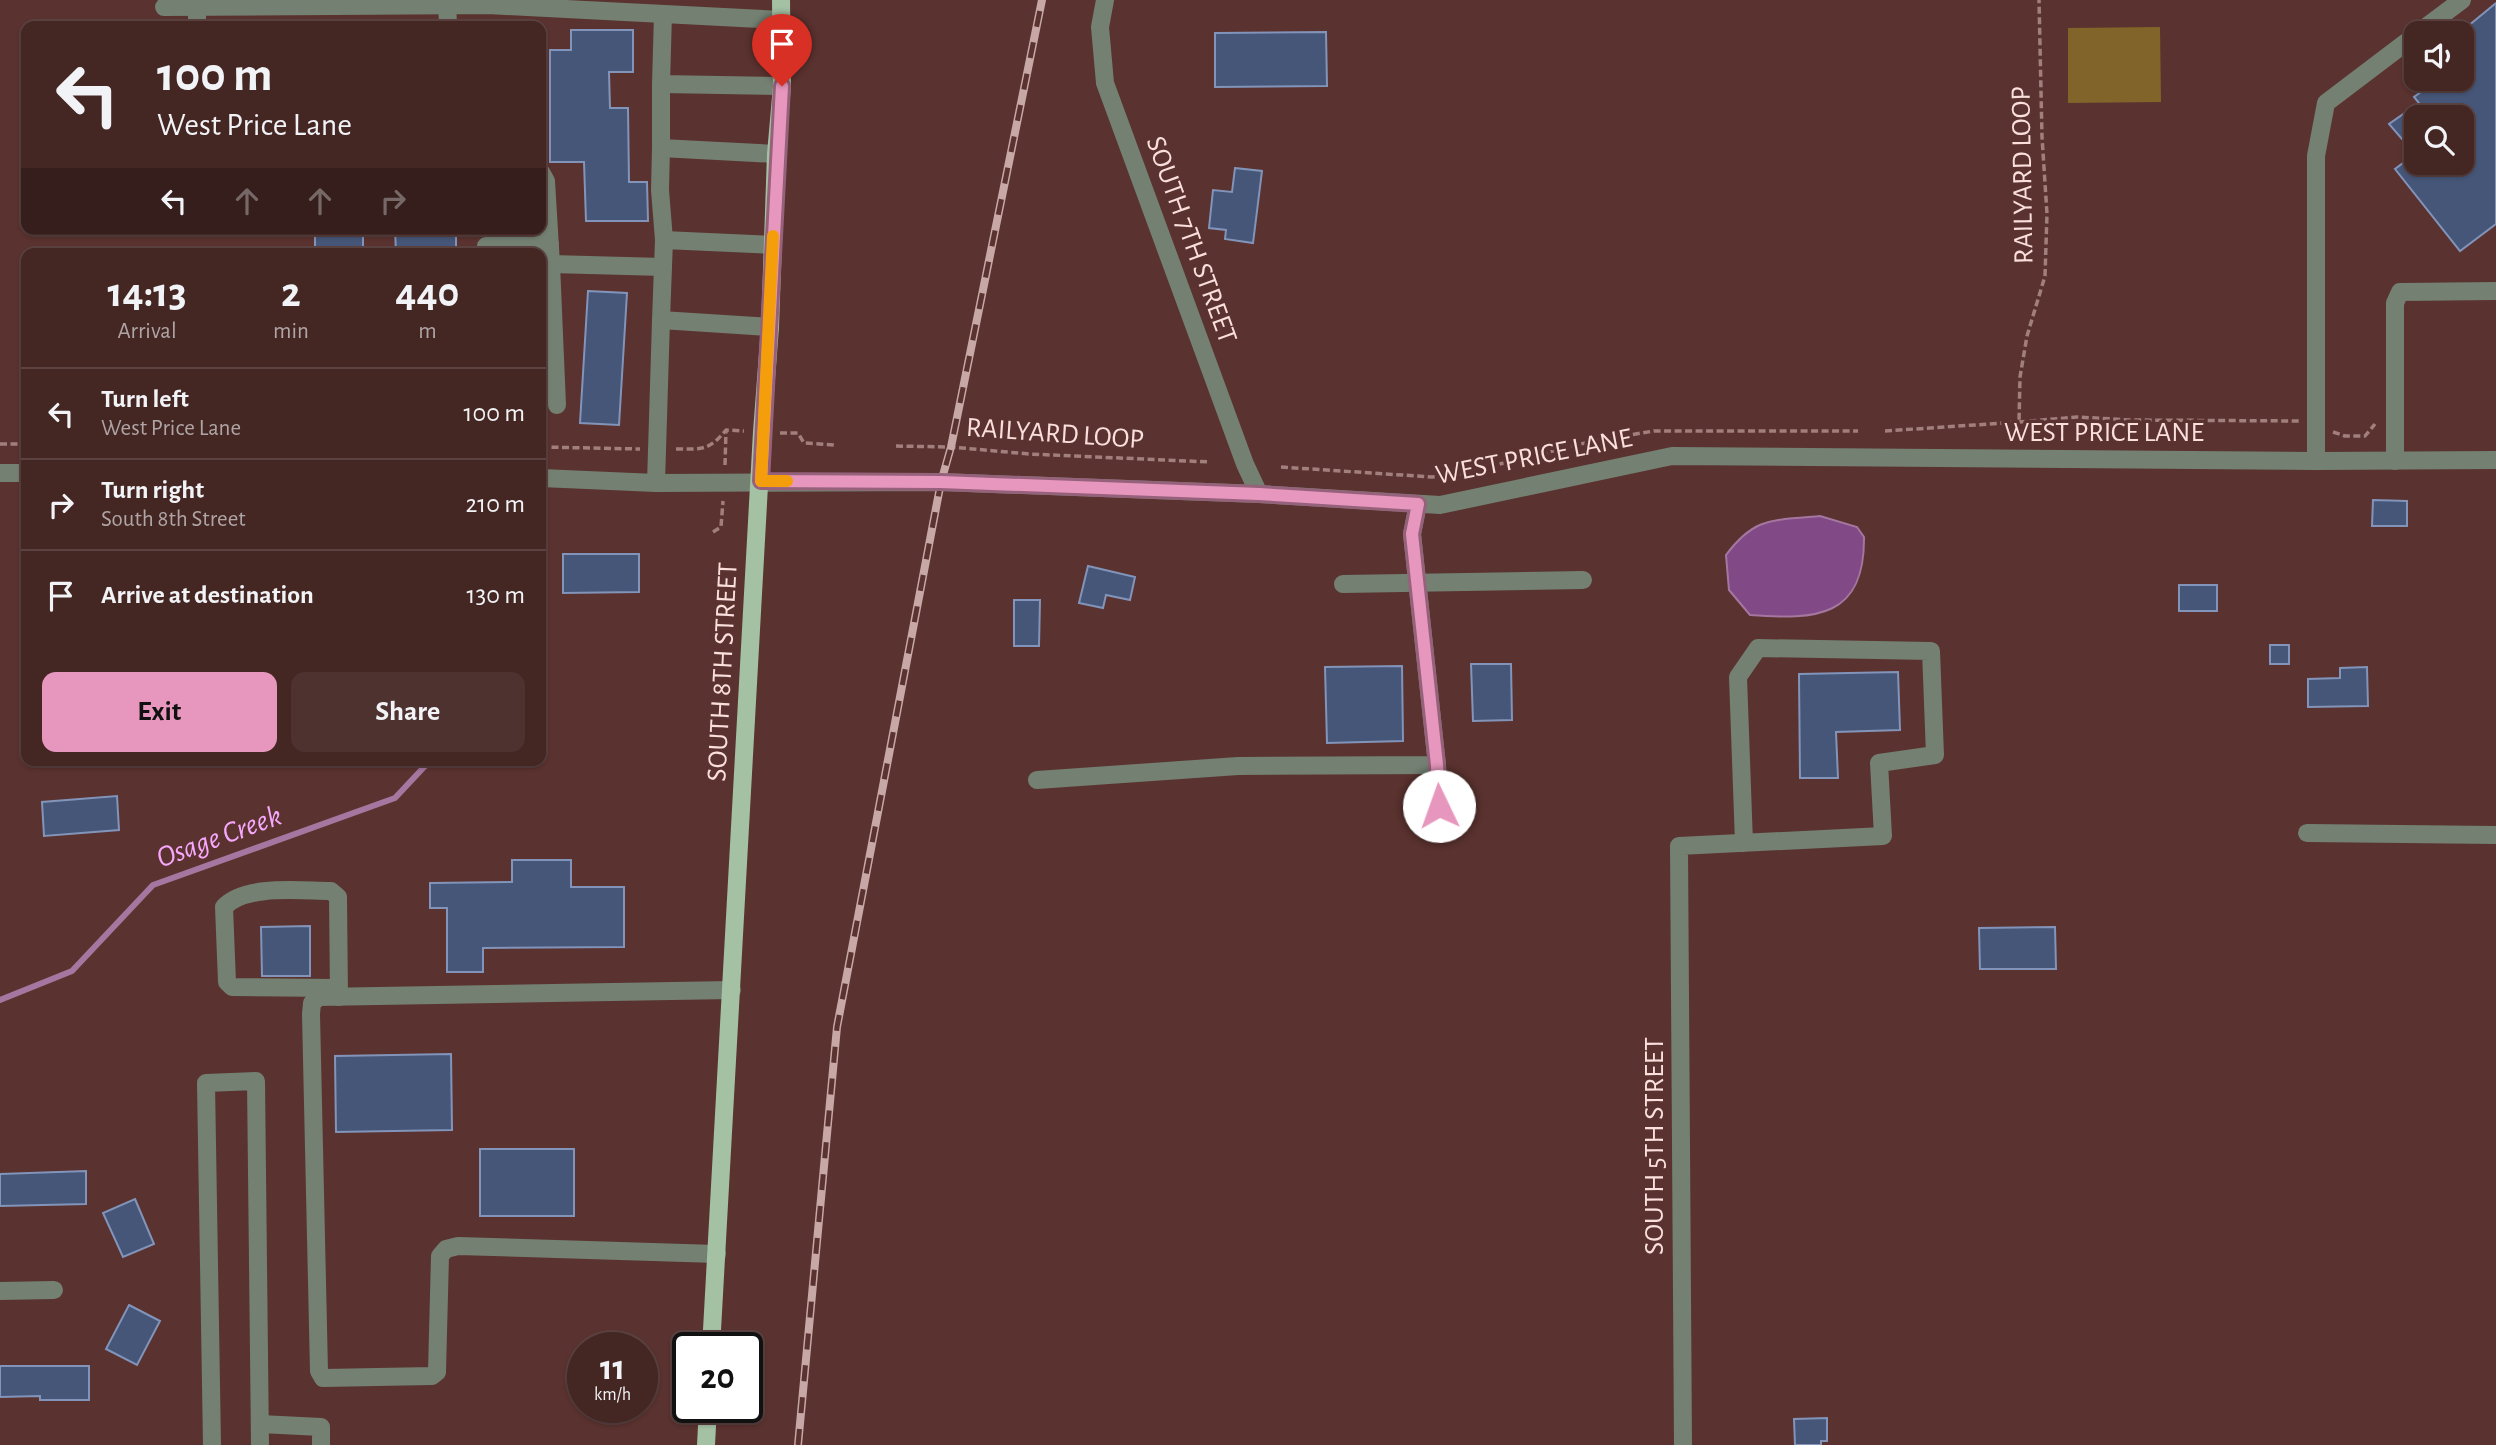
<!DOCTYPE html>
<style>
body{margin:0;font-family:"Alegreya Sans",sans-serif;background:#4e3230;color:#f1f3f6;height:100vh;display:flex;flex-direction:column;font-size:26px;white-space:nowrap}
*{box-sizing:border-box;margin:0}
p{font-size:23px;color:#afa5a6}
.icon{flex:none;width:38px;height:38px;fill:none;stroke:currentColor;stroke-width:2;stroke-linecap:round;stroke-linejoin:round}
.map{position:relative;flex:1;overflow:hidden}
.side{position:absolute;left:21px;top:248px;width:525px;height:518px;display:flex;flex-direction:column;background:#442623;border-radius:14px;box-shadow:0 2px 5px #0004,0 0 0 2px #5c4341}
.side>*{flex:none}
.top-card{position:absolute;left:21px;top:21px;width:525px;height:214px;border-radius:14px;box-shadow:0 2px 5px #0004,0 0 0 2px #5c4341;background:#442623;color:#f1f3f6;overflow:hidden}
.buttons{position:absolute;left:2404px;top:21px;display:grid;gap:14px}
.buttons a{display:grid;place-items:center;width:70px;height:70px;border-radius:14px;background:#442623;box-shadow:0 2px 5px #0004,0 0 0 2px #5c4341;font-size:35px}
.speed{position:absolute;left:567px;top:1332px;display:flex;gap:14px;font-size:35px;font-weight:700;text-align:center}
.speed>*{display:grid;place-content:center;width:91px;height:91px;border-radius:50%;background:#442623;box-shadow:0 2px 5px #0004,0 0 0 2px #5c4341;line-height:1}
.speed small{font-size:18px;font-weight:400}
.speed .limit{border:4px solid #111;border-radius:10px;background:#fff;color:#111}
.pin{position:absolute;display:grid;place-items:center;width:60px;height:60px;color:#fff;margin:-72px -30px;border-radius:50% 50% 50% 0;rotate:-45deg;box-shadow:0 0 7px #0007}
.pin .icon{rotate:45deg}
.me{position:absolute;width:77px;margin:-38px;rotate:357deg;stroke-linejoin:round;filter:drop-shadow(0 0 5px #0008)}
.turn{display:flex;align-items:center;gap:24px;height:147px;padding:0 21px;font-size:32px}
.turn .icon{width:91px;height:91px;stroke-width:2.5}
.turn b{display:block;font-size:49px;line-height:60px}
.lanes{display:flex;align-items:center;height:66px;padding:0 21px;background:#0003;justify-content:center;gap:35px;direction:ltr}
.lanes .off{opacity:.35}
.eta{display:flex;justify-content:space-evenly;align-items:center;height:119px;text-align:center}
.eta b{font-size:42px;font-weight:700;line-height:49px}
.action{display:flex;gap:14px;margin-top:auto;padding:14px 21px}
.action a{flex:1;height:80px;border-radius:14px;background:#e797bd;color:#111;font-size:28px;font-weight:700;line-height:80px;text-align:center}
.action a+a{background:#4e3230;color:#f1f3f6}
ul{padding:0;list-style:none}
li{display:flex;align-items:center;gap:21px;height:91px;padding:0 21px;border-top:2px solid #5c4341}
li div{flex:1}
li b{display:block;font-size:26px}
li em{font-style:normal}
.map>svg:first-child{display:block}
.green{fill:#806429}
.water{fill:#814985;stroke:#a5769f;stroke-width:2}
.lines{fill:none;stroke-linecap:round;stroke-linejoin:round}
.stream{stroke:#a5769f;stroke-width:6}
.building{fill:#465678;stroke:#8294ba;stroke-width:2;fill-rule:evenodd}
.path{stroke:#a17f7c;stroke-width:3.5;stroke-dasharray:7 3.5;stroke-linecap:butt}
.minor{stroke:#738072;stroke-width:18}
.major{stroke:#a4c1a4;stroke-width:18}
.rail-casing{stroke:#c7a8a6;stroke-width:8}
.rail{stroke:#5a322f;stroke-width:5;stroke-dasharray:16;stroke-linecap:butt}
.route-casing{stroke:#96627b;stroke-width:18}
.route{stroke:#e797bd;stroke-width:12}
.slow{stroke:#f59e0b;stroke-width:12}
.labels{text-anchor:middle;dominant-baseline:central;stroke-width:7;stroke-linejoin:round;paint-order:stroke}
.street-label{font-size:28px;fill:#fadfdd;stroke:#5a322f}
.water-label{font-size:30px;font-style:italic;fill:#f7a8fd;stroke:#5a322f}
</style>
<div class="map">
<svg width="2496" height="1445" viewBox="0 0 2496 1445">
<rect width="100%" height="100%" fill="#5a322f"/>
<polygon class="green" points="2160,27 2161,102 2068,103 2068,28"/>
<path class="water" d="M1820,516L1857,527L1864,537C1865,618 1816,620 1750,615L1729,590L1726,555C1756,515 1774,521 1820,516Z"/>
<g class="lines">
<polyline class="stream" points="0,1000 72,971 153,885 395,798 425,766 434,761"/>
</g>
<g class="building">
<path d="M2496,3V224L2460,251L2395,169L2415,154L2389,124L2419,103L2414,97L2439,79H2462V31ZM2417,117H2462V163H2417Z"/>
<polygon points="571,30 633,30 633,72 609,72 610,108 628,108 629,182 647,182 648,221 586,221 584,162 550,162 550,50 571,50"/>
<polygon points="1326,32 1327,86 1215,87 1215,33"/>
<polygon points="1235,168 1262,171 1253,243 1225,239 1226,230 1209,228 1213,190 1232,192"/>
<polygon points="325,229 363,229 363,254 315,254 315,233 325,233"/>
<polygon points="395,229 456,229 456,254 396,254"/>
<polygon points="588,291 627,293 619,425 580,423"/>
<polygon points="2373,500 2407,501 2407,526 2372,526"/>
<polygon points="563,554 639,554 639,592 563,593"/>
<polygon points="1088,566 1135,577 1130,600 1106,595 1103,608 1079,603"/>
<rect x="2179" y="585" width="38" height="26"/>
<polygon points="1014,600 1040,600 1039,646 1014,646"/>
<rect x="2270" y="645" width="19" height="19"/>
<polygon points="1471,664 1511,664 1512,720 1473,721"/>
<polygon points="1402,666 1403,741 1327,743 1325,667"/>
<polygon points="2367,667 2368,706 2308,707 2308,679 2340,678 2340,668"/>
<polygon points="1898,672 1900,730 1836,732 1838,778 1800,778 1799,674"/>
<polygon points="117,796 119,830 44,836 42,802"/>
<polygon points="512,860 571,860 571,887 624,887 624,947 483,948 483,972 447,972 447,908 430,908 430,883 512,882"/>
<polygon points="310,926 310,976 262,976 261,927"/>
<polygon points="2055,927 2056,969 1980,969 1979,928"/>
<polygon points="451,1054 452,1130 336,1132 335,1056"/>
<rect x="480" y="1149" width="94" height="67"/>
<polygon points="86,1171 86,1204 0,1206 0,1174"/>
<polygon points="135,1199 154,1244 123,1257 103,1213"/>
<polygon points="129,1305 160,1321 137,1365 106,1349"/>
<polygon points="0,1366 89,1366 89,1400 40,1400 40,1396 0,1397"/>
<polygon points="1827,1418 1827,1441 1821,1441 1821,1445 1795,1445 1794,1419"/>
</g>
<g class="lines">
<g class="path">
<polyline points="2019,422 2077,417 2130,420 2300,421"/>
<polyline points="1885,431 2019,422 2020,377 2027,336 2045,276 2047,214 2042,137 2039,0"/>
<polyline points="2333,432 2345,436 2365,436 2375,424"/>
<polyline points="780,433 798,433 804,443 835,445"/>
<polyline points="0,444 26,444"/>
<polyline points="896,446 951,447 1029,454 1210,462"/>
<polyline points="541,447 640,449"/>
<path d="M676,449C702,449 709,451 726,430L744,431"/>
<polyline points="725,465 726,431"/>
<polyline points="1281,467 1432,477 1451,476 1593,441 1654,431 1858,431"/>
<polyline points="713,532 721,527 723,501"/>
</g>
<g class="minor">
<polyline points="447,0 448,26"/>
<polyline points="1105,0 1100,27 1105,83 1245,464 1259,494"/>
<polyline points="164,7 488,5 781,20"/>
<polyline points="663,14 661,84 782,86"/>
<polyline points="197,26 197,0"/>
<polyline points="2418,33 2462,0"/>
<polyline points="661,84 661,148 776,154"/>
<polyline points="661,148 660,190 664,240"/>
<polyline points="541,172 546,181 551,264 663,267"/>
<polyline points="486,254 486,246 550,244"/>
<polyline points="551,264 557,405"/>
<polyline points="661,320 664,240 773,245"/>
<polyline points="2316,461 2316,156 2326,103 2417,34"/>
<polyline points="2395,461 2395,303 2400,292 2496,291"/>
<polyline points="0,473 26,473"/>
<polyline points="541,478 656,483 941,482 1259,494 1440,505 1672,456 2316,461 2496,460"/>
<polyline points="656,483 661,320 770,327"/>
<polyline points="1343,584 1583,580"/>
<polyline points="1437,765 1439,806"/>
<polyline points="1037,780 1238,766 1437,765 1412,534 1418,504"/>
<polyline points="2307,833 2496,835"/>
<path d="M335,988L232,987L227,982L224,907C246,884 301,891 331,891L338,897L339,997"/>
<polyline points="717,1254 458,1246 446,1249 440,1256 437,1372 432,1376 323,1378 319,1371 311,1014 312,1003 319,997 732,990"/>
<polyline points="0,1291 54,1290"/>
<polyline points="260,1424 321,1427 321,1445"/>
<polyline points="212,1445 206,1083 256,1081 260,1445"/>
<polyline points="1683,1445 1679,846 1883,836 1879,763 1935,755 1931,651 1758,648 1738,677 1744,843"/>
</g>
<g class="major">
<polyline points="711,1348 762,432 770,327 776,154 782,86 781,0"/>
<polyline points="706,1445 708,1407"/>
</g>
<g class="rail-casing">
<polyline id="rail" points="798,1445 837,1027 941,482 951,447 1042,0"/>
</g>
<use href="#rail" class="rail"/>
</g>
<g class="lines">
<g class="route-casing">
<polyline id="route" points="782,86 761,481 941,482 1259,494 1418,504 1412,534 1437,765 1439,806"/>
</g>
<use href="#route" class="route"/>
<polyline class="slow" points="773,236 761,481 787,481"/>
</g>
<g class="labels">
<g class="street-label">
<text transform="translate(2023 175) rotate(-91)">RAILYARD LOOP</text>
<text transform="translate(1191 240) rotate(70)">SOUTH 7TH STREET</text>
<text x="2104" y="433">WEST PRICE LANE</text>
<text transform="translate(1055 434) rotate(4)">RAILYARD LOOP</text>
<text transform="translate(1534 457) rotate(-11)">WEST PRICE LANE</text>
<text transform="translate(723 672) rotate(-87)">SOUTH 8TH STREET</text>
<text transform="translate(1655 1146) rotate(-90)">SOUTH 5TH STREET</text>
</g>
<g class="water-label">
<text transform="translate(219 837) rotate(-20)">Osage Creek</text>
</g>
</g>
</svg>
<div class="buttons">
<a><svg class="icon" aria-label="sound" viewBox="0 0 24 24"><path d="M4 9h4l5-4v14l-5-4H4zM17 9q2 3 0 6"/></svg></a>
<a><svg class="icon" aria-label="search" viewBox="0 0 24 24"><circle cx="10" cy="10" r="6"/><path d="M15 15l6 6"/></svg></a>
</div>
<div class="speed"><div>11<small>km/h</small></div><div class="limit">20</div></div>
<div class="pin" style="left:782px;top:86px;background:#d93025"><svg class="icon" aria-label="arrive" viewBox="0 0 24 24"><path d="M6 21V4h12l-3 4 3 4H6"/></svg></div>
<svg class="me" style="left:1439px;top:806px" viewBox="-20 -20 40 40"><circle r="19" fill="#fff"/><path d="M0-13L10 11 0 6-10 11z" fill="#e797bd"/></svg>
<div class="top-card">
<div class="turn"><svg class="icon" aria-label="left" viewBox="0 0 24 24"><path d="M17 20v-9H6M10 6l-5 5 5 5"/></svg><div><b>100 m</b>West Price Lane</div></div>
<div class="lanes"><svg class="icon" aria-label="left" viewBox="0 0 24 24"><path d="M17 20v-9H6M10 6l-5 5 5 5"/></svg><svg class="icon off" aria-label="ahead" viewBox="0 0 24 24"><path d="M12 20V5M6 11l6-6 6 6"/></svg><svg class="icon off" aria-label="ahead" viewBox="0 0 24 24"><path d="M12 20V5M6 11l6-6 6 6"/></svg><svg class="icon off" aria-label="right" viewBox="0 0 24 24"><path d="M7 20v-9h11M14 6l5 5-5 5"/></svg></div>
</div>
<section class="side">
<div class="eta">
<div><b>14:13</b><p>Arrival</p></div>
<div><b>2</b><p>min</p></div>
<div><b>440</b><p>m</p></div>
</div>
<ul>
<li><svg class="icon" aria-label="left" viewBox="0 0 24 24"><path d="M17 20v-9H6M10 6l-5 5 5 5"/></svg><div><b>Turn left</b><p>West Price Lane</p></div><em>100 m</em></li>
<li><svg class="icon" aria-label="right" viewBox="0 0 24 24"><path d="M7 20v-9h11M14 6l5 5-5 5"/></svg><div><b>Turn right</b><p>South 8th Street</p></div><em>210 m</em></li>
<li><svg class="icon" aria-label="arrive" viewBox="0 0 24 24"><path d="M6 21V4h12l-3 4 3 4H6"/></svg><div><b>Arrive at destination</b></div><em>130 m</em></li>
</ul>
<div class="action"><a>Exit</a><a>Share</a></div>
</section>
</div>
